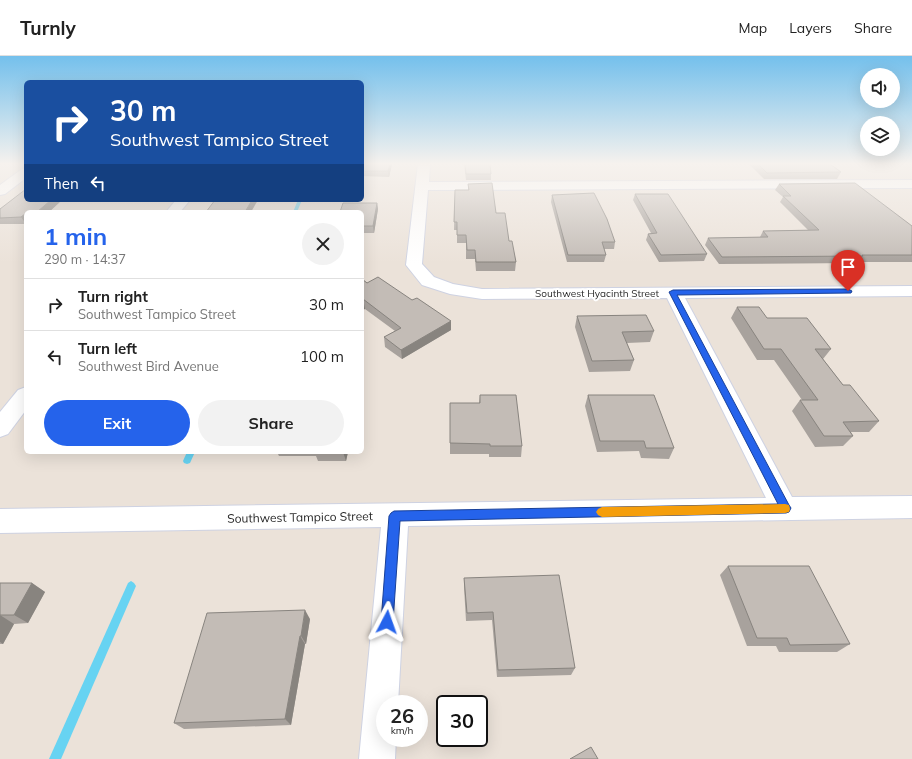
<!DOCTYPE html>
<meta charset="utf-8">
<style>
body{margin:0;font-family:Mulish,sans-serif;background:#f2f2f2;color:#222;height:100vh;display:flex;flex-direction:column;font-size:15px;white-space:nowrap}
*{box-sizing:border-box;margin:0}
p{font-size:13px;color:#767676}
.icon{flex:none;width:22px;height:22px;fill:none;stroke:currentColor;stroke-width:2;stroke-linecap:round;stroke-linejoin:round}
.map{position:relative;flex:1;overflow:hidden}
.sheet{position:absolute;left:24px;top:154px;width:340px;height:244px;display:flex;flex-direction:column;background:#fff;border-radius:6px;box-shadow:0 4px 16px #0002}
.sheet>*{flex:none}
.hud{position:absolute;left:24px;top:24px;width:340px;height:122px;border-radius:6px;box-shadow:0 4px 16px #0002;background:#1a4fa0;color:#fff;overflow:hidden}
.tools{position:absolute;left:860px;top:12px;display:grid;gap:8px}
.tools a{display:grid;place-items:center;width:40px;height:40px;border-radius:50%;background:#fff;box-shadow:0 4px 16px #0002;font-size:20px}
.speed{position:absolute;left:376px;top:639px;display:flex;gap:8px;font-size:20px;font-weight:700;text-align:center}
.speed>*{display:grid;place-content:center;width:52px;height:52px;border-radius:50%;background:#fff;box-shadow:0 4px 16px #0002;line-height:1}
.speed small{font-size:10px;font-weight:400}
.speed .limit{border:2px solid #111;border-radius:6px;background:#fff;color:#111}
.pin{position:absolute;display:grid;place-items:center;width:34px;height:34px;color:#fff;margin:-41px -17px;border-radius:50% 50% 50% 0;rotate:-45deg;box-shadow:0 0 4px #0007}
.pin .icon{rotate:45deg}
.me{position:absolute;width:44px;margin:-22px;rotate:4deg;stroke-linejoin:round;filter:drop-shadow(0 0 3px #0008)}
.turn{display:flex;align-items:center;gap:14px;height:84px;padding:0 20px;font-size:18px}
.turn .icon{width:52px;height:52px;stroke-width:2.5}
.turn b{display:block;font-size:28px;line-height:34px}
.then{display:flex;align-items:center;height:38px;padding:0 20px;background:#0003;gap:8px;font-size:15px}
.round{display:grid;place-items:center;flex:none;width:42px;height:42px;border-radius:21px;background:#f2f2f2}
.overview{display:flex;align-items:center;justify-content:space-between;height:68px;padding:0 20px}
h1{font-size:24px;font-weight:700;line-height:30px;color:#2563eb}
.button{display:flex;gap:8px;margin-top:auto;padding:8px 20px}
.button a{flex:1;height:46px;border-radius:24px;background:#2563eb;color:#fff;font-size:16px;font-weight:700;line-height:46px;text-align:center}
.button a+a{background:#f2f2f2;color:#222}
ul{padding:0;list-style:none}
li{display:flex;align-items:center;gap:12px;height:52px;padding:0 20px;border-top:1px solid #e0e0e0}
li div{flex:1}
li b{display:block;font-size:15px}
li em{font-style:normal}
header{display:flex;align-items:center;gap:24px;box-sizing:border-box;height:56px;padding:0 20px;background:#fff;border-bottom:1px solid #e0e0e0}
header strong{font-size:19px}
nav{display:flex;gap:22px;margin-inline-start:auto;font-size:14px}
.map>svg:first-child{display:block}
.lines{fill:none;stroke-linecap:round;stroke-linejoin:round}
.stream{fill:#67d3f2;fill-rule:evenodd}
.street-casing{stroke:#ced2e2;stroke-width:2}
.street{fill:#fff;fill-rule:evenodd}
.wall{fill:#a8a29d}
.shaded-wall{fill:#88847f}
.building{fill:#c3bcb6;stroke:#88847f}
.route{fill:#2563eb;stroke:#184099}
.slow{fill:#f59e0b}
.labels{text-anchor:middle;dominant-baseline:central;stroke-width:4;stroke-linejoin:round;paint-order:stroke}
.far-street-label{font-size:10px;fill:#282828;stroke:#fff}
.street-label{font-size:12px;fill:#282828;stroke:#fff}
</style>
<header>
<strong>Turnly</strong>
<nav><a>Map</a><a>Layers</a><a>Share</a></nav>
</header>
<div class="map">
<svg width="912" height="703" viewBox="0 0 912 703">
<rect width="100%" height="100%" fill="#ebe2d9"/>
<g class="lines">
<g class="stream">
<polygon points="298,144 302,144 297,156 293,156"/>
<polygon points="187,396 195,396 190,407 187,408 184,407 183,405"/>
<polygon points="131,525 134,527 136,530 61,703 49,703 128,527"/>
</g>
<g class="street-casing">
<g id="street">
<polygon points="418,108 430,108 429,126 912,124 912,132 428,134 422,208 434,221 453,228 482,233 912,230 912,240 685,242 792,441 912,440 912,462 408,470 398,648 385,648 385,682 396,682 395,703 359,703 381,471 0,477 0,453 766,442 667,242 482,243 450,238 422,229 406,209"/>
<polygon points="26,112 26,122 5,138 0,139 0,129 22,113"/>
<polygon points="176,144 190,144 180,156 166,156"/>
<polygon points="26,331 26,354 8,378 0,381 0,356 18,334"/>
</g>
</g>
<use href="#street" class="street"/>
</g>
<g class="wall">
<polygon points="362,108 392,108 389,121 362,120"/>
<polygon points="464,108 490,108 491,118 491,124 466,124"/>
<polygon points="749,108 830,108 841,116 837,123 764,123"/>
<polygon points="468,128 496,157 509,185 516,206 515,215 476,215 475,203 466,203 466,187 457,187 457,174 454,174 455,134 468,134"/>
<polygon points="779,128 912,170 912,206 859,206 858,207 719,208 705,189 708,182 760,181 763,175 808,174 780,146 783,141 775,134"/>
<polygon points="635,138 707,198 704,205 659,206 646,184 648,178 651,177 633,144"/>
<polygon points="552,139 615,186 614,193 604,193 606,199 604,206 567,206 551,146"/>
<polygon points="26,144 62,144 49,156 26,156 26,168 0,168 0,153"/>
<polygon points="377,147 378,153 374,177 362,177 362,156"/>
<polygon points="362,223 367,227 412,244 451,265 451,274 402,303 385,291 384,281 395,275 365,253 362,254"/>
<polygon points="737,251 767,262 831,293 823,303 843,329 879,365 869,376 851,376 853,380 843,390 815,391 792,355 800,344 802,344 774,304 757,304 731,262"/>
<polygon points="577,260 654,275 650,286 627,287 634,304 630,315 589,316 575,271"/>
<polygon points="480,339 522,390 521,401 489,401 489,398 450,398 450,387 479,347"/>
<polygon points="588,339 674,392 669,403 641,402 639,395 597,396 585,350"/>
<polygon points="277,396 348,396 346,405 318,405 316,400 279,400"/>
<polygon points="728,510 850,588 837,596 779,596 776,590 747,590 720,519"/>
<polygon points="464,522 575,612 571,619 497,621 492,564 466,565 464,531"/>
<polygon points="0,527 32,527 45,536 28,567 14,568 3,588 0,588"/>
<polygon points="310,563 306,588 305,588 291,669 184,673 174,667"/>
</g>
<g class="shaded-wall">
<polygon points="390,108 392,108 389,121 388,115"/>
<polygon points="51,144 62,144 49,156 37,156"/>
<polygon points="252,144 258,144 251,156 245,156"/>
<polygon points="377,147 378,153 374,177 373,170"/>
<polygon points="26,157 26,168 21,161"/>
<polygon points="363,243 365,253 362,254 362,244"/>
<polygon points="451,265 451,274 402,303 401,294"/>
<polygon points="343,396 348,396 346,405"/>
<polygon points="32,527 45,536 28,567 14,559"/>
<polygon points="305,554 310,563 306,588 301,580"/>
<polygon points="0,559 14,568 3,588 0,586"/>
<polygon points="300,580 305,588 291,669 285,663"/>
</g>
<g class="building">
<polygon points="362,108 390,108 388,115 362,115"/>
<polygon points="465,108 490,108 491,118 466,118"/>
<polygon points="758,108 830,108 841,116 767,117"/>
<polygon points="492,127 496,157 505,157 509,185 512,185 516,206 476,206 475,194 467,194 466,179 457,179 457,166 454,166 455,134 469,134 468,128"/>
<polygon points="855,127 912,170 912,199 862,199 863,200 722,201 708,182 768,181 763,175 819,174 783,140 791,140 779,128"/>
<polygon points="26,133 26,144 51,144 37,156 26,156 26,157 21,161 0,162 0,153"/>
<polygon points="594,137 607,163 615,186 602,186 606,199 568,199 552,139"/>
<polygon points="635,138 668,138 707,198 661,199 648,178 657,177"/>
<polygon points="215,144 252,144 245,156 206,156"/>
<polygon points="343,147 377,147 373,170 362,170 362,156 340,156"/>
<polygon points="378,221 412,244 417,242 451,265 401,294 384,281 401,272 363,243 362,244 362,223 367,227"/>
<polygon points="737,251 759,251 767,262 807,262 831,293 815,293 843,329 850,329 879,365 843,366 853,380 824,380 800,344 818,344 781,293 764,293"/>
<polygon points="646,259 654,275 622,276 634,304 592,305 577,260"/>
<polygon points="480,339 516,339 522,390 490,390 490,388 450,387 450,347 480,347"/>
<polygon points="588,339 654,339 674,392 646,392 644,385 600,385"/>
<polygon points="728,510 809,510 850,588 790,589 787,582 757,582"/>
<polygon points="559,519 575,612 498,614 493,556 467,557 464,522"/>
<polygon points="0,527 32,527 14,559 0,559"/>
<polygon points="305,554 301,580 300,580 285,663 174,667 207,557"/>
<polygon points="591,691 598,703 570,703"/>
</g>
<linearGradient id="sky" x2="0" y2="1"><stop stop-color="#74c0ec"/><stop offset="0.52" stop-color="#f6f2ee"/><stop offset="1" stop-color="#f6f2ee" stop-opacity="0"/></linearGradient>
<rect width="912" height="207" fill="url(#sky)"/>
<polygon class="route" points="848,233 852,235 851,237 677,239 789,449 791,452 789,456 786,457 400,465 393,566 391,571 387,573 383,571 381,566 389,460 391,457 394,455 778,448 669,236 673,234"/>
<polygon class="slow" points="785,448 789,449 790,453 789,456 785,457 602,461 598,459 596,456 598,453 602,451"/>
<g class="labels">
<g class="far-street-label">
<text x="597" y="237">Southwest Hyacinth Street</text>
</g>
<g class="street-label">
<text transform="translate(300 461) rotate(-1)">Southwest Tampico Street</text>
</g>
</g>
</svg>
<div class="tools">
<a><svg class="icon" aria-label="sound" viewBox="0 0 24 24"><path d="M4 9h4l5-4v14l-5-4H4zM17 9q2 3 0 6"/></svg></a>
<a><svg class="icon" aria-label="layers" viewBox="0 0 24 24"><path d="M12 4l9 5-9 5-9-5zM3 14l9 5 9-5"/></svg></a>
</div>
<div class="speed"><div>26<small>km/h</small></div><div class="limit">30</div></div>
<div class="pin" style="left:848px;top:235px;background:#d93025"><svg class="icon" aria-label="arrive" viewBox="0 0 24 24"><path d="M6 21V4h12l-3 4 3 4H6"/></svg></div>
<svg class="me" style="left:387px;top:566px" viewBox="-20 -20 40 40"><path d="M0-17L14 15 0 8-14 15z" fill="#2563eb" stroke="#fff" stroke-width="4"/></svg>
<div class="hud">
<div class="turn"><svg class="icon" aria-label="right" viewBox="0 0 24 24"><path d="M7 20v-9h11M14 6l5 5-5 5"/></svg><div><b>30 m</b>Southwest Tampico Street</div></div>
<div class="then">Then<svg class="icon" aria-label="left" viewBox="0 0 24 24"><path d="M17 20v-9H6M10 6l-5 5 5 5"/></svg></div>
</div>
<section class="sheet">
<div class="overview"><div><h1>1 min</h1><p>290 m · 14:37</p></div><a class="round"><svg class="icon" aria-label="close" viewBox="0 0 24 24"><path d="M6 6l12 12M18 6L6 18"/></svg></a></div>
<ul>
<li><svg class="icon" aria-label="right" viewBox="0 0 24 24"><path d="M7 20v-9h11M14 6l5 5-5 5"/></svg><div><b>Turn right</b><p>Southwest Tampico Street</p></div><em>30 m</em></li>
<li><svg class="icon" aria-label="left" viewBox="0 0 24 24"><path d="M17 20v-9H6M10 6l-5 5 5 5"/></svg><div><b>Turn left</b><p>Southwest Bird Avenue</p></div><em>100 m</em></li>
</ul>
<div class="button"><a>Exit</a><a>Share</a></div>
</section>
</div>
